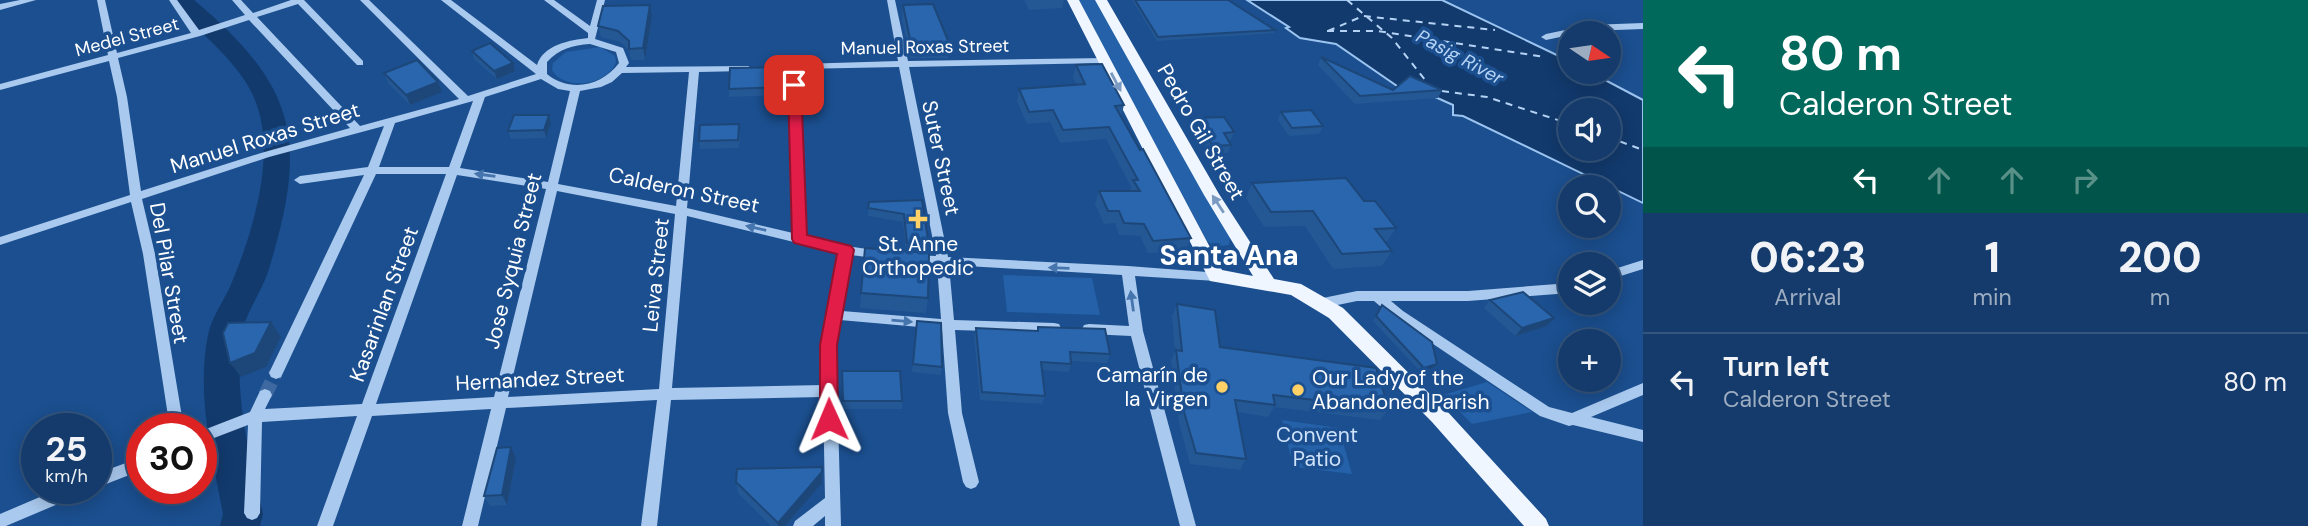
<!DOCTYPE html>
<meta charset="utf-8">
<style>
body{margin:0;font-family:"DM Sans",sans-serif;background:#1d4271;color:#f1f3f6;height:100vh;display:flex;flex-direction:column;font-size:26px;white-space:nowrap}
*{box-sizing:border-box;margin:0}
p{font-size:23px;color:#9dadc1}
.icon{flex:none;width:38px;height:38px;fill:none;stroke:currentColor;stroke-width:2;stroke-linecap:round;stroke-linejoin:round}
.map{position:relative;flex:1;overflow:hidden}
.details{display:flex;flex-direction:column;background:#143b6b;width:665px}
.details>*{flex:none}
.top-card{background:#00695c;color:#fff;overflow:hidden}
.needle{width:46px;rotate:103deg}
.fabs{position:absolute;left:1558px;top:21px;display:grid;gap:14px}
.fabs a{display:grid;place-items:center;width:63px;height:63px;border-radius:50%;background:#143b6b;box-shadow:0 4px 18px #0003,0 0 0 2px #33557e;font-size:35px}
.speed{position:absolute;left:21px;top:413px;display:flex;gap:14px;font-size:35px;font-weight:700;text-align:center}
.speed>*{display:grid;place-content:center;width:91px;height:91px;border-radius:50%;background:#143b6b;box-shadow:0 4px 18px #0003,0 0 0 2px #33557e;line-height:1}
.speed small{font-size:18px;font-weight:400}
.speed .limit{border:10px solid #d22;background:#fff;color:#111}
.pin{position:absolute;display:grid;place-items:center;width:60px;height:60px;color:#fff;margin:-30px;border-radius:14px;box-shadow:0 4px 10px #0006}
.me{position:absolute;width:77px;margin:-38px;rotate:359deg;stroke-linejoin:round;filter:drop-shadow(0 0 5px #0008)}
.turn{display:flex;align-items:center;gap:24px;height:147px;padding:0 21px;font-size:32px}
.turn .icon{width:91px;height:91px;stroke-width:2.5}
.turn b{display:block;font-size:49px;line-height:60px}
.lanes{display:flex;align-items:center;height:66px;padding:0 21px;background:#0003;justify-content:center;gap:35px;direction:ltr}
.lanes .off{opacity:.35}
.eta{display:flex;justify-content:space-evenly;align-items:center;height:119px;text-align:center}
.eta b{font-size:42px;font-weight:800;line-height:49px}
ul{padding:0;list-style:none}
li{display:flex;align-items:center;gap:21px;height:98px;padding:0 21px;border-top:2px solid #33557e}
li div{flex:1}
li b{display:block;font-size:26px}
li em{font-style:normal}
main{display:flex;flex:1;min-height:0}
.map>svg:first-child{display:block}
.green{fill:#2461a8}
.water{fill:#123a6d;stroke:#9cc4f0;stroke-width:2;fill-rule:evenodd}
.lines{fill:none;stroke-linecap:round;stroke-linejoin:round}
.river{fill:#123a6d;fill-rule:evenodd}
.ferry{stroke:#b5d3f5;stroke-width:2;stroke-dasharray:7 6;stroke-linecap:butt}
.minor-tunnel{stroke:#3d69a0;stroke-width:14;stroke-dasharray:14 7;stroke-linecap:butt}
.minor{fill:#a9c9ee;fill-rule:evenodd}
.major{fill:#f0f6ff;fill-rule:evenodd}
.wall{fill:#245895}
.shaded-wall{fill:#1d4779}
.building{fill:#2a66ad;stroke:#1d4779;stroke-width:2}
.oneway{fill:#7b9ac1}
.oneway2{fill:#4674ac}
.route{fill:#e11d48;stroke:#92132f;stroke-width:2}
.poi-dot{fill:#ffd166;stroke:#1b4f8f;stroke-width:2.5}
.labels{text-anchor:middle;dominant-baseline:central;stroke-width:7;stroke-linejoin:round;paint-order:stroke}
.far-street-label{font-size:18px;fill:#fff;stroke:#1b4f8f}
.far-water-label{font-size:19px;font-style:italic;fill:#b5d3f5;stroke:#1b4f8f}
.street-label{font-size:21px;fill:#fff;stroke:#1b4f8f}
.poi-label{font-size:21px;fill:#fff;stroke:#1b4f8f}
.park-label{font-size:21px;fill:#cfe3fa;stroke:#1b4f8f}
.district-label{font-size:28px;font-weight:bold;fill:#fff;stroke:#1b4f8f}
</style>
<main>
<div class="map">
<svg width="1643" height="526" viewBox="0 0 1643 526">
<rect width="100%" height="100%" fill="#1b4f8f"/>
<g class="green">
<polygon points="1078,0 1096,0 1230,238 1229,245 1215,247 1207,241"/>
<path d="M600,47L615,56L616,62C608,85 565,92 552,70L553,63L566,52Z"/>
<polygon points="1003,275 1092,278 1100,315 1007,312"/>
<polygon points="1487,382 1532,412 1472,424 1443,395"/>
<polygon points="1282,420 1339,428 1352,474 1293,467"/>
</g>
<path class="water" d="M1247,0H1442L1563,58L1570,61V72H1590L1643,100V203L1463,116L1453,115V105L1406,84L1400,88L1336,44L1300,38L1286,28L1289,27ZM1570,110H1608V149H1570Z"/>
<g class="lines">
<path class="river" d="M169,0H194C299,88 308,143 268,272C261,293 245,313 242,335C233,396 250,456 263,514L260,526H220L223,514C212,455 196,395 208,335C212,315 225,300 232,282C253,231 277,154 255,100C244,72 217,47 195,26C187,17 176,10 169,0Z"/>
<g class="ferry">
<polyline points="1347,0 1392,38 1429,85"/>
<polyline points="1327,31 1378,31 1545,57"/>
<polyline points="1328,31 1363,16 1495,30"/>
<polyline points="1442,91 1487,97 1570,124"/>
<polyline points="1608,137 1643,150"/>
</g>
<polyline class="minor-tunnel" points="265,395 276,373"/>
<g class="minor">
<polygon points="20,0 36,0 0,10 0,4"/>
<path d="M97,0H105L117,53L191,33L169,0H177L199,30L245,15L232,0H241L253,13L291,0H304L363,61V65H357L298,4L257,17L360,126L459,99L360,0H369L468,96L536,74L441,0H451L537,65C543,45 570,40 588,38V33L544,0H554L590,26L597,0H605L595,39L623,48L629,63L626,67L749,66V70L746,71L699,72L687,208L793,233L788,70L768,69V65L898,61L887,0H895L908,61L1107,58V62L1104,63L909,67L948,257L1128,266L1220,273L1222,276L1216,281L1135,276L1143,331L1196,526H1180L1131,336L1089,334L1084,333L1082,329L1084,325L1089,324L1129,326L1122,275L949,265L954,320L1054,323L1059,324L1061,328L1059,332L1054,333L955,330L962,413L979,482L976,487L971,489L966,487L963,482L948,413L942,329L840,320L836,345L841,526H825V516L813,526H793L795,521L825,498L823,397L671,400L657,526H641L657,400L506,408L478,526H462L491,409L372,416L333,526H317L357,416L262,422L260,513L257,518L252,520L247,518L244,513L248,425L201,443V431L250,412L260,391L265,389L270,391L272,395L265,409L362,404L446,174H376L283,373L281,377L276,379L271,377L269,373L364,175L300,184L294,180L300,176L368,167L384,126L269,157L142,199L155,254L184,429H170L143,254L131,202L0,245V237L130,195L117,97L109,61L0,90V84L108,55ZM249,20L350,128L261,153L141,191L127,97L118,58L200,36ZM590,44L616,52L619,63C602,86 570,93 547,74V62C559,49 573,45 590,44ZM899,67L936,256L914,255L908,259L914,263L937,265L941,319L842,311L851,255L882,259L888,255L882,251L846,246L805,236L798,69ZM689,72L676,206L558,184L580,91L601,87L612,82L622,73ZM541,79L558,89L570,91L548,182L460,168L485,97ZM473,101L449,167H379L395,123ZM457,175L546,189L494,397L376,404ZM557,191L675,214L659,389L508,397ZM687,216L839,253L822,345L823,385L672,388Z"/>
<polygon points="1643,23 1643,29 1589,31 1546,40 1541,37 1546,34 1589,25"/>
<polygon points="1643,260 1643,269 1608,280 1608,271"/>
<polygon points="1570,283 1570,293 1468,301 1391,301 1403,311 1549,407 1572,413 1643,383 1643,395 1591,417 1643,430 1643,442 1573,425 1569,426 1540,416 1393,317 1374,301 1357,301 1323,308 1318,306 1317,303 1318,300 1323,298 1357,291 1468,291"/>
<polygon points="142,457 142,470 96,488 96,474"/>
<polygon points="61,488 86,488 84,493 6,526 0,526 0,514"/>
</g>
<polygon class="major" points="1067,0 1079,0 1222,270 1253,276 1204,195 1095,0 1107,0 1219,194 1274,279 1301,284 1343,308 1446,410 1546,519 1549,526 1524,526 1432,422 1329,318 1291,295 1210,281"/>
</g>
<g class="wall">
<polygon points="1024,0 1064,0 1062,8 1029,10"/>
<polygon points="1132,0 1228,0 1275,30 1274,33 1157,41"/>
<polygon points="650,5 652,16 645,60 631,60 629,50 620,42 601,37 598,26"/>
<polygon points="903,5 949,43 948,58 910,58 902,19"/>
<polygon points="472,51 515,71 497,79 474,59"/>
<polygon points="1321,57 1393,90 1442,90 1438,98 1355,104 1318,65"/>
<polygon points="1076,65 1124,105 1121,117 1191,238 1185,251 1148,253 1140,236 1119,235 1115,223 1104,224 1095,204 1099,191 1130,191 1131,187 1106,139 1060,143 1050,122 1027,124 1017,101 1019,89 1076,84 1073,77"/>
<polygon points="785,67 786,95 729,97 729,89"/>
<polygon points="384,73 438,82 442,92 410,105 388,83"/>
<polygon points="1281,112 1323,126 1319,134 1289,136 1278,120"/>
<polygon points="549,115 551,123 546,138 511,139 508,131"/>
<polygon points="1196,118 1234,132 1231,140 1228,140 1231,145 1228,153 1210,154 1193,126"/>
<polygon points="740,132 739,148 700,149 699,141"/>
<polygon points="1252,183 1364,201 1396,228 1386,243 1392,251 1382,266 1333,269 1305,226 1264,227 1246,198"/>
<polygon points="922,200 929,246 928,298 926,313 860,308 861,293 906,251 903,222 868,216 869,202"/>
<polygon points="1490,300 1554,318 1547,326 1515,336 1484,308"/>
<polygon points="1177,304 1220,347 1389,409 1380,420 1274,407 1268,417 1238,412 1246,459 1240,470 1190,464 1179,423 1171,361 1175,351 1172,316"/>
<polygon points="1382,305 1437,364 1433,368 1421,372 1373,321"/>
<polygon points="917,321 942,367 941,375 912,372"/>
<polygon points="1038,327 1110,354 1107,363 1071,361 1071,364 1069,372 1042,370 1045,396 1042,404 980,400 974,336 976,328 1037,331"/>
<polygon points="842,371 902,401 902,409 842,409"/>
<polygon points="516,458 507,505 490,506 484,496"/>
<polygon points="736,482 822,483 785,526 771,526 738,493"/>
</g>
<g class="shaded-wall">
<polygon points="650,5 652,16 645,60 643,48"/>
<polygon points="513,63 515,71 497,79 494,71"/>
<polygon points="438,82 442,92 410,105 406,95"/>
<polygon points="549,115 551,123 546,138 544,130"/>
<polygon points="1554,318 1547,326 1515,336 1522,328"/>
<polygon points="271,322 281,337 266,367 241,377 230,363"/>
<polygon points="1437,364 1433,368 1421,372 1424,368"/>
<polygon points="511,447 516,458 507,505 502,495"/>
<polygon points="822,472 822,483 785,526 778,526 778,523"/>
</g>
<g class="building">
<polygon points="1135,0 1228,0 1275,30 1158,37"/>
<polygon points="933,4 949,43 911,44 903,5"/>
<polygon points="650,5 643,48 629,49 629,41 618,31 598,26 603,6"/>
<polygon points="490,43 513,63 494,71 472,51"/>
<polygon points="1321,57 1393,90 1410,76 1442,90 1360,96"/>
<polygon points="417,60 438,82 406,95 384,73"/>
<polygon points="1102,64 1124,105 1115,106 1140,150 1143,149 1191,238 1153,241 1144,224 1124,223 1119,211 1108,211 1099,191 1140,191 1133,180 1138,180 1109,127 1063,130 1053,110 1029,112 1019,89 1085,84 1076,65"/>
<polygon points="785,67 786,87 729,89 730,68"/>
<polygon points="1311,110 1323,126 1292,128 1281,112"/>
<polygon points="514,115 549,115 544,130 508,131"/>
<polygon points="1224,117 1234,132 1224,133 1231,145 1213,146 1196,118"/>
<polygon points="739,124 738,140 699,141 700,125"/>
<polygon points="1346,178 1364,201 1375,201 1396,228 1375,229 1392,251 1342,254 1313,211 1271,212 1252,183"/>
<polygon points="922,200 929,246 907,243 904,214 868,208 869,202"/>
<polygon points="865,248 929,253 928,298 861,293"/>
<polygon points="1523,292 1554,318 1522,328 1490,300"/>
<polygon points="1177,304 1215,310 1220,347 1376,368 1389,409 1273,395 1275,405 1235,400 1246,459 1196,453 1184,412 1176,350 1182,351"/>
<polygon points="1382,305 1432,342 1437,364 1424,368 1376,316"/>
<polygon points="917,321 941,323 942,367 913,364"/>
<polygon points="271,322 255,353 230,363 223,333 228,323"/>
<polygon points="1038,327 1105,329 1110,354 1070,352 1071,364 1041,362 1045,396 982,392 976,328 1038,331"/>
<polygon points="842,371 900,371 902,401 843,401"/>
<polygon points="511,447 502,495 484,496 497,448"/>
<polygon points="822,467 822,472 778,523 736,482 737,469"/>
</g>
<defs><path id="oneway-solid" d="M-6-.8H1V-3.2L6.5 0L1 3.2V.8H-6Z" transform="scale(1.75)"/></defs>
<g class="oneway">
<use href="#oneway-solid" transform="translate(1116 82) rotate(62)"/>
<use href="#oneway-solid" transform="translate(1218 204) rotate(-123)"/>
</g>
<g class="oneway2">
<use href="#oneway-solid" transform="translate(485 175) rotate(-172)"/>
<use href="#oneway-solid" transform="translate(756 228) rotate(-167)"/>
<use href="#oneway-solid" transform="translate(1059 268) rotate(-178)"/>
<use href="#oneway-solid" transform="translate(1132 301) rotate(-98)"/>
<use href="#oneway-solid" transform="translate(902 321) rotate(5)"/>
</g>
<polygon class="route" points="794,82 801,85 807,235 851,246 854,250 837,345 838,419 836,424 823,424 820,419 820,345 837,254 794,243 792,239 788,85"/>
<g class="poi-dot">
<path d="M914.5 208.5h7v7h7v7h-7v7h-7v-7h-7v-7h7z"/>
<circle cx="1222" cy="387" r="7"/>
<circle cx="1298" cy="390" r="7"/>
</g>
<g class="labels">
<g class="far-street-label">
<text transform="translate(127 37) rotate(-15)">Medel Street</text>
<text transform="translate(925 47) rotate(-1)">Manuel Roxas Street</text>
</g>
<g class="far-water-label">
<text transform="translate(1460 57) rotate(28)">Pasig River</text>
</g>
<g class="street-label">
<text transform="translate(1201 132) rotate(60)">Pedro Gil Street</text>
<text transform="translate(265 138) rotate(-17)">Manuel Roxas Street</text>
<text transform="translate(941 158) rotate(78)">Suter Street</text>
<text transform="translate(684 190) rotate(12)">Calderon Street</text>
<text transform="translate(513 261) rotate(-76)">Jose Syquia Street</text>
<text transform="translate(169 273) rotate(80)">Del Pilar Street</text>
<text transform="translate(656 275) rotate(-84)">Leiva Street</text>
<text transform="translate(384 304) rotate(-70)">Kasarinlan Street</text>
<text transform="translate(540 379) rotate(-3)">Hernandez Street</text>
</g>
<g class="poi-label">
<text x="918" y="244">St. Anne<tspan x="918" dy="24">Orthopedic</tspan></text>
<text x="1208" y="375" text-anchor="end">Camarín de<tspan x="1208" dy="24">la Virgen</tspan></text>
<text x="1312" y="378" text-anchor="start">Our Lady of the<tspan x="1312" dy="24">Abandoned Parish</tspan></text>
</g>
<g class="park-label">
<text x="1317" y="435">Convent<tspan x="1317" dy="24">Patio</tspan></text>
</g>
<g class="district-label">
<text x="1229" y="255">Santa Ana</text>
</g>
</g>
</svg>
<div class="fabs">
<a><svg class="needle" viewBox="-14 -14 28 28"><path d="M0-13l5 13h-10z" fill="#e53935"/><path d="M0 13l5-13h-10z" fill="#9dadc1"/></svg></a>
<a><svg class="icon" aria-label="sound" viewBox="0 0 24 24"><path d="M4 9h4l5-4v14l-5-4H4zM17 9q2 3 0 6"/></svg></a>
<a><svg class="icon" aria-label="search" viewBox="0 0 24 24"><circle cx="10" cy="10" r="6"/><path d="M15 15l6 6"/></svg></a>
<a><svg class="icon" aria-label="layers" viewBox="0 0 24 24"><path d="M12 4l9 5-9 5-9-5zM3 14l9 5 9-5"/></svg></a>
<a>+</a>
</div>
<div class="speed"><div>25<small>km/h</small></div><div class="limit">30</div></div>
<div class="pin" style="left:794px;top:85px;background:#d93025"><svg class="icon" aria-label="arrive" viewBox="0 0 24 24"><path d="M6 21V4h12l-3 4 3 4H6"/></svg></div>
<svg class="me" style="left:829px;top:419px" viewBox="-20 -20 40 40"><path d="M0-17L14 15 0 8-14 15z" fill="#e11d48" stroke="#fff" stroke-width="4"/></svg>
</div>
<section class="details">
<div class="top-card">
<div class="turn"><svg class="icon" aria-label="left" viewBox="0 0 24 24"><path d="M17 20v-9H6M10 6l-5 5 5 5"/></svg><div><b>80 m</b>Calderon Street</div></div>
<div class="lanes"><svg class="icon" aria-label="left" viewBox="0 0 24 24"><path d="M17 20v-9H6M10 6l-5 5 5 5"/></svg><svg class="icon off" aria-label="ahead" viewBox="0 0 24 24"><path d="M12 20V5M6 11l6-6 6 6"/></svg><svg class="icon off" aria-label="ahead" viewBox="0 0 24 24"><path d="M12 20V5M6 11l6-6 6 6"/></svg><svg class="icon off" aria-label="right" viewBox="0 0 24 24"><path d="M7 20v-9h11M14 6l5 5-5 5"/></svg></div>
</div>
<div class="eta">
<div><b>06:23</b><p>Arrival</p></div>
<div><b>1</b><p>min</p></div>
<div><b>200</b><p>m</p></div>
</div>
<ul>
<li><svg class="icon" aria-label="left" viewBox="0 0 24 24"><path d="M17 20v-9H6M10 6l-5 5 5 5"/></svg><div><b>Turn left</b><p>Calderon Street</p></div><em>80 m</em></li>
</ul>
</section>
</main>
